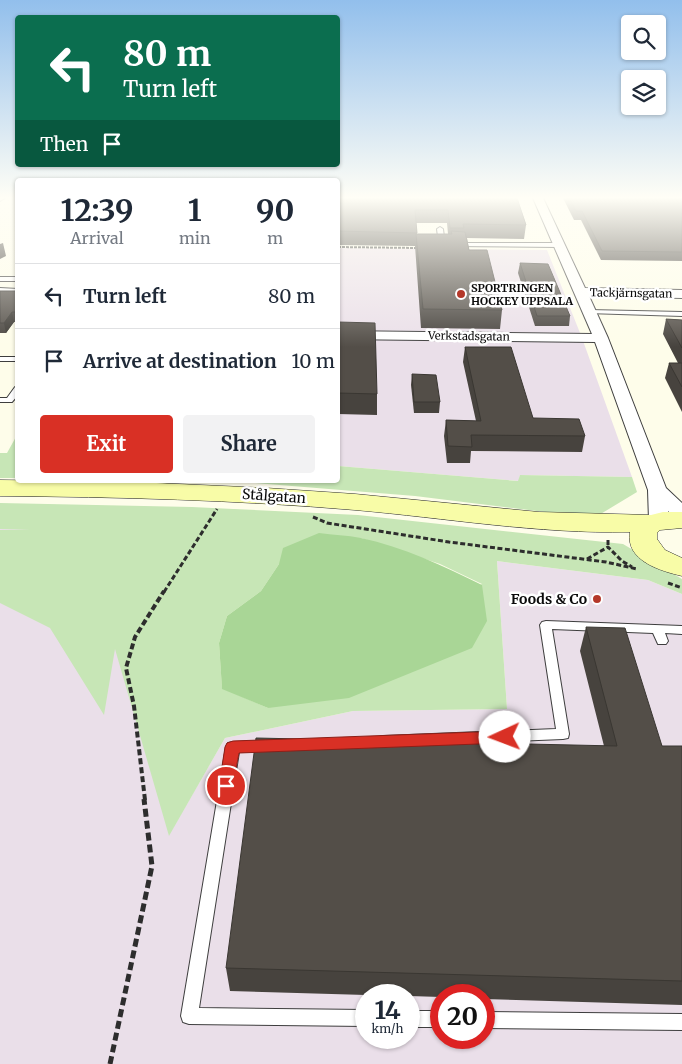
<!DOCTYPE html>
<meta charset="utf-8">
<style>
body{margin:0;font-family:Merriweather,serif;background:#f2f2f3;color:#1f2937;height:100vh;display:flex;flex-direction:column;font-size:19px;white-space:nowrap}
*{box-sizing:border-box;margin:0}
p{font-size:16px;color:#747a83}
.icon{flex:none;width:28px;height:28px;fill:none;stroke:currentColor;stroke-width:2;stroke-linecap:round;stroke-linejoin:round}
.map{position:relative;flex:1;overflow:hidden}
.sheet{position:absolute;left:15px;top:178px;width:325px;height:305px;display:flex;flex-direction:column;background:#fff;border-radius:5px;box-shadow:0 1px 4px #0004}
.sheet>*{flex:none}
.banner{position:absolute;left:15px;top:15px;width:325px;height:152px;border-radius:5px;box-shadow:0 1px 4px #0004;background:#0b6e4f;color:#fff;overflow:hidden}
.buttons{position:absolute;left:621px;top:15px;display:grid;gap:10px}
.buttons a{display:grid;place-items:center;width:45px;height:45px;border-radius:5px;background:#fff;box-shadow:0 1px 4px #0004;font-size:25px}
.speed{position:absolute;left:355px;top:984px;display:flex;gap:10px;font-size:25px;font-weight:700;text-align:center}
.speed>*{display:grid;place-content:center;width:65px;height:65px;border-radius:50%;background:#fff;box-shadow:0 1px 4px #0004;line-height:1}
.speed small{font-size:12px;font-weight:400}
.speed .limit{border:8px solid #d22;background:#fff;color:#111}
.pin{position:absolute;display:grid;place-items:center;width:42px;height:42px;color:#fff;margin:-21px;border:2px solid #fff;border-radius:50%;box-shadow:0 1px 5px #0007}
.me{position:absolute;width:55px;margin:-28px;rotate:268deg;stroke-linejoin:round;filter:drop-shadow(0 0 4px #0008)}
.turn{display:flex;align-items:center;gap:18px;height:105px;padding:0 25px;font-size:22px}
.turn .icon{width:65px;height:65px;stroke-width:2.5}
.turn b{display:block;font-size:35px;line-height:42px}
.then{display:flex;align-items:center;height:48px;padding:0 25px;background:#0003;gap:10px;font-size:19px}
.eta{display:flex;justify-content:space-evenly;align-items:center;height:85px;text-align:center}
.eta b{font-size:30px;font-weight:700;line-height:35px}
.cta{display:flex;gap:10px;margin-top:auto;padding:10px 25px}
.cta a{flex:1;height:58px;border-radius:5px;background:#d93025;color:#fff;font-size:20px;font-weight:700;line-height:58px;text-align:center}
.cta a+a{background:#f2f2f3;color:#1f2937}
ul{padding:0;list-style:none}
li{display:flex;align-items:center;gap:15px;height:65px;padding:0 25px;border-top:1px solid #e0e1e3}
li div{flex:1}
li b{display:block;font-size:19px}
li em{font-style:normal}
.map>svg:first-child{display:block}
.industrial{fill:#eadfe9;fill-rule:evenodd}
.green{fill:#c7e6b6;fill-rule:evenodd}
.forest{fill:#a9d696}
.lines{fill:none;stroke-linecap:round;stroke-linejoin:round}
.service-casing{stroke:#3e3e3e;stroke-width:2}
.minor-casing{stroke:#3e3e3e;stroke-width:2}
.secondary-casing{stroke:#2d2d2d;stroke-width:1}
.path-far3{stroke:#2d2d2d;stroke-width:2;stroke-dasharray:3 1;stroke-linecap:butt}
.path-far2{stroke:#2d2d2d;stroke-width:3;stroke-dasharray:5 2.5;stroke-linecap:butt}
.path-far1{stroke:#2d2d2d;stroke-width:4;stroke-dasharray:6 3;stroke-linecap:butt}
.path{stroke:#2d2d2d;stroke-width:5;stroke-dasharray:8 4;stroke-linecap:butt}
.service{fill:#fff;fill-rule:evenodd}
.minor{fill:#fff;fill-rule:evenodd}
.secondary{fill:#f8fca7;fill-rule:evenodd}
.wall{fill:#47433e;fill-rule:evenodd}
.shaded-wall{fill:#3a3732}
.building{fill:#534e48;stroke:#3a3732}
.route{fill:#d93025;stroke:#8d1f18}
.poi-dot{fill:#b4382a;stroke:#fff;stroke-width:2}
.labels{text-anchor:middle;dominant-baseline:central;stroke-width:5;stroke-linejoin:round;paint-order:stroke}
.far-poi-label{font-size:11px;font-weight:bold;fill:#0b0b0b;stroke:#fff;text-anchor:start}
.far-street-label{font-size:11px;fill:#0b0b0b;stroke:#fff}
.street-label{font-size:14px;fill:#0b0b0b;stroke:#fff}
.poi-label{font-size:14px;font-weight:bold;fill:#0b0b0b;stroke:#fff;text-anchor:end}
</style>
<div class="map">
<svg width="682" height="1064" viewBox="0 0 682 1064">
<rect width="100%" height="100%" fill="#fefdea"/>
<g class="industrial">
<polygon points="338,248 547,250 582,338 632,477 520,475 519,481 338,466"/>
<path d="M0,529L134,530L169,835L225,738L353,711L507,709L497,561L648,580L682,594V1064H0ZM366,995H409V1038H366ZM441,995H484V1038H441Z"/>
</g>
<g class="green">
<polygon points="17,435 17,478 0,478 0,453 7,453"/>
<polygon points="338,466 518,481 520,475 632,477 637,492 594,518 415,496 255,483 110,480 338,480"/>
<path d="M0,503L192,507L358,515L623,544L682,579V594L648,580L497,561L507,709L353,711L225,738L169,836L115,649L104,715L50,628L0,603V530L30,529H0ZM361,538L440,564L482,584L268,708L222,688L219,643L227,616L261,591L279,564Z"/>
</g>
<path class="forest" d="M319,533C333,535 347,535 361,538C403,547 444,566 482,585L487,621L472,648L349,698L268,708L222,689L219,643L227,616L261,591L279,564L283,548Z"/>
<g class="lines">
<g class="service-casing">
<g id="service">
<polygon points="0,198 5,198 0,201"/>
<polygon points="440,227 443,229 445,245 442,247 439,245 437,229"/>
<polygon points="455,243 559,243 562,245 559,247 453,246 453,244"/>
<rect x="0" y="277" width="18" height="4"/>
<polygon points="0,288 18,289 18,293 0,292"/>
<polygon points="589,310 682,312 682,316 587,313 587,311"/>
<rect x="0" y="357" width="18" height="4"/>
<polygon points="15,387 18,387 18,395 12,402 0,402 0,398 7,398"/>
<polygon points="546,621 682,626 682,634 665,633 668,641 666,644 658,644 653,633 552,629 569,734 568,738 563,739 384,746 379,745 378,741 379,737 384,736 556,729 540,625 542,622"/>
<polygon points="267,741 272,742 274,746 272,750 239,752 199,1008 366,1010 366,1026 189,1024 183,1022 181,1016 226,747 228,743 233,742"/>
<rect x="409" y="1011" width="32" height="16"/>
<polygon points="484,1012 682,1014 682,1030 484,1028"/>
</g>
</g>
<g class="minor-casing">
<polygon id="minor" points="533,198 543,198 585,288 682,290 682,298 589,296 608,338 666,488 682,503 682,519 675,517 668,511 669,520 666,524 659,526 652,524 649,520 648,490 595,342 338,339 338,331 592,334"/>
</g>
<g class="secondary-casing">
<path id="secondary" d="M0,480L134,482L266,488L355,494L539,512L651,515L663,512H682V528L660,530L657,533V539L665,550L682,558V576C661,571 625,561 630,532C538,534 446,518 355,510C237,500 118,497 0,496Z"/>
</g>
<polyline class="path-far3" points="338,247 417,248"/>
<g class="path-far2">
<polyline points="313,517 327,523 449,542 606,562 637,569"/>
<polyline points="608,540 608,547"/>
<polyline points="587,559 608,547 622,561 632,567"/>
<polyline points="668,583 682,588"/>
<polyline points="164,592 217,509"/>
</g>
<polyline class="path-far1" points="145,800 134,706 126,668 135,637 164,591"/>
<polyline class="path" points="110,1064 152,866 144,799"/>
<use href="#service" class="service"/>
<use href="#minor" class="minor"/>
<use href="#secondary" class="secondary"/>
</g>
<g class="wall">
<path d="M338,198H517L526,225L524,239L467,238L469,250L502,310L500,329L421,328L415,246L338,245ZM416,223H447L448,234H417Z"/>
<polygon points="563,198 682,198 682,261 601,260 581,220 574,220"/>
<polygon points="520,263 570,316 569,326 535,326 518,273"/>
<polygon points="0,291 18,291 18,322 14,322 6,333 0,333"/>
<polygon points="666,319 682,320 682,412 665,378 669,363 678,363 663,334"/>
<polygon points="338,322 377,394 377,415 338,414"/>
<polygon points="465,347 533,418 585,436 582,452 471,451 470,463 447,463 444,436 446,420 476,421 463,362"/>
<polygon points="412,374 440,402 439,413 414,413 411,385"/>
<polygon points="586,627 662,746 682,746 682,1005 484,999 484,995 441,995 441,997 409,996 409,995 366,995 230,991 226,968 604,746 580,651"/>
</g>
<g class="shaded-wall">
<polygon points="3,243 6,256 0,259 0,244"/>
<polygon points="12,312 14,322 6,333 4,323"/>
</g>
<g class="building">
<polygon points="338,198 517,198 526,225 463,224 464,228 450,228 448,210 415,210 417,233 338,231"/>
<polygon points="569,198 682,198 682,252 602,251 582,211 576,211"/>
<polygon points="451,231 465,232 469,250 487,250 502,310 423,309 416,234 452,234"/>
<polygon points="520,263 548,264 570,316 537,316"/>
<polygon points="0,291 18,291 18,312 12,312 4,323 0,323"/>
<polygon points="666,319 682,320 682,348"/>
<polygon points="338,322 375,323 377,394 338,393"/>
<polygon points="465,347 511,347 533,418 579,419 585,436 471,435 472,447 448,446 446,420 481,421"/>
<polygon points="669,363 682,363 682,387"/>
<polygon points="412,374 436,375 440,402 414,402"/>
<polygon points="586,627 625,628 662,746 682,746 682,981 226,968 256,738 617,746"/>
</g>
<linearGradient id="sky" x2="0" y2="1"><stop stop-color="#92bfec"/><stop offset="0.57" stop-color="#fffef6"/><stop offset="1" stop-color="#fffef6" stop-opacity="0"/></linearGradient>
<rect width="682" height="347" fill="url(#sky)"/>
<polygon class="route" points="505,731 510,733 512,737 510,741 505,743 239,753 232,790 226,792 221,790 219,786 225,747 227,743 233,741"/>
<g class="poi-dot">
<circle cx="461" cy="294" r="5"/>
<circle cx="597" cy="599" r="5"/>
</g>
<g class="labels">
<g class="far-poi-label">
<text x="471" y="288">SPORTRINGEN<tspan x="471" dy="13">HOCKEY UPPSALA</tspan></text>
</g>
<g class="far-street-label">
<text transform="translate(631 293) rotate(1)">Tackjärnsgatan</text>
<text transform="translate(469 336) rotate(1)">Verkstadsgatan</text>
</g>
<g class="street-label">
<text transform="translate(274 496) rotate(4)">Stålgatan</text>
</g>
<g class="poi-label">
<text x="587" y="599">Foods &amp; Co</text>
</g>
</g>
</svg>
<div class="buttons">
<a><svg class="icon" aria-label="search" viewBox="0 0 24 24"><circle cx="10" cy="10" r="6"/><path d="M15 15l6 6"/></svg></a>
<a><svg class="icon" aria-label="layers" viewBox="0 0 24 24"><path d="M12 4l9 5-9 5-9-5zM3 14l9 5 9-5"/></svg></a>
</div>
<div class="speed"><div>14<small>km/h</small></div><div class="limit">20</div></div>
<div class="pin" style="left:226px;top:786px;background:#d93025"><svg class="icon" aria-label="arrive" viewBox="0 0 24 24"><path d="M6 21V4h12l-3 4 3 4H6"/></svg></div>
<svg class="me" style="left:505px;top:737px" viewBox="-20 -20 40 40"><circle r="19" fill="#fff"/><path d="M0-13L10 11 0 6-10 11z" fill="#d93025"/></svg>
<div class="banner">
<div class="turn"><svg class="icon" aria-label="left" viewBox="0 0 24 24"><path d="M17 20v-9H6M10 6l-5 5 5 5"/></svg><div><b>80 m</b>Turn left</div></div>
<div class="then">Then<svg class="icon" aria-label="arrive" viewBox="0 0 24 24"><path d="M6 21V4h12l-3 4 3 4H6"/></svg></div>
</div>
<section class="sheet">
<div class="eta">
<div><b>12:39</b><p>Arrival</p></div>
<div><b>1</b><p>min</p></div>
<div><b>90</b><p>m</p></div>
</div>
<ul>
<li><svg class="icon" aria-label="left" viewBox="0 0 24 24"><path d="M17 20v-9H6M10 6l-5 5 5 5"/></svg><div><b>Turn left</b></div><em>80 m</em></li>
<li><svg class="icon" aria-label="arrive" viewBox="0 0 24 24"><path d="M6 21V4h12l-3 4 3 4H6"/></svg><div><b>Arrive at destination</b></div><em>10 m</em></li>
</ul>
<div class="cta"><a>Exit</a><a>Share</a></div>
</section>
</div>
